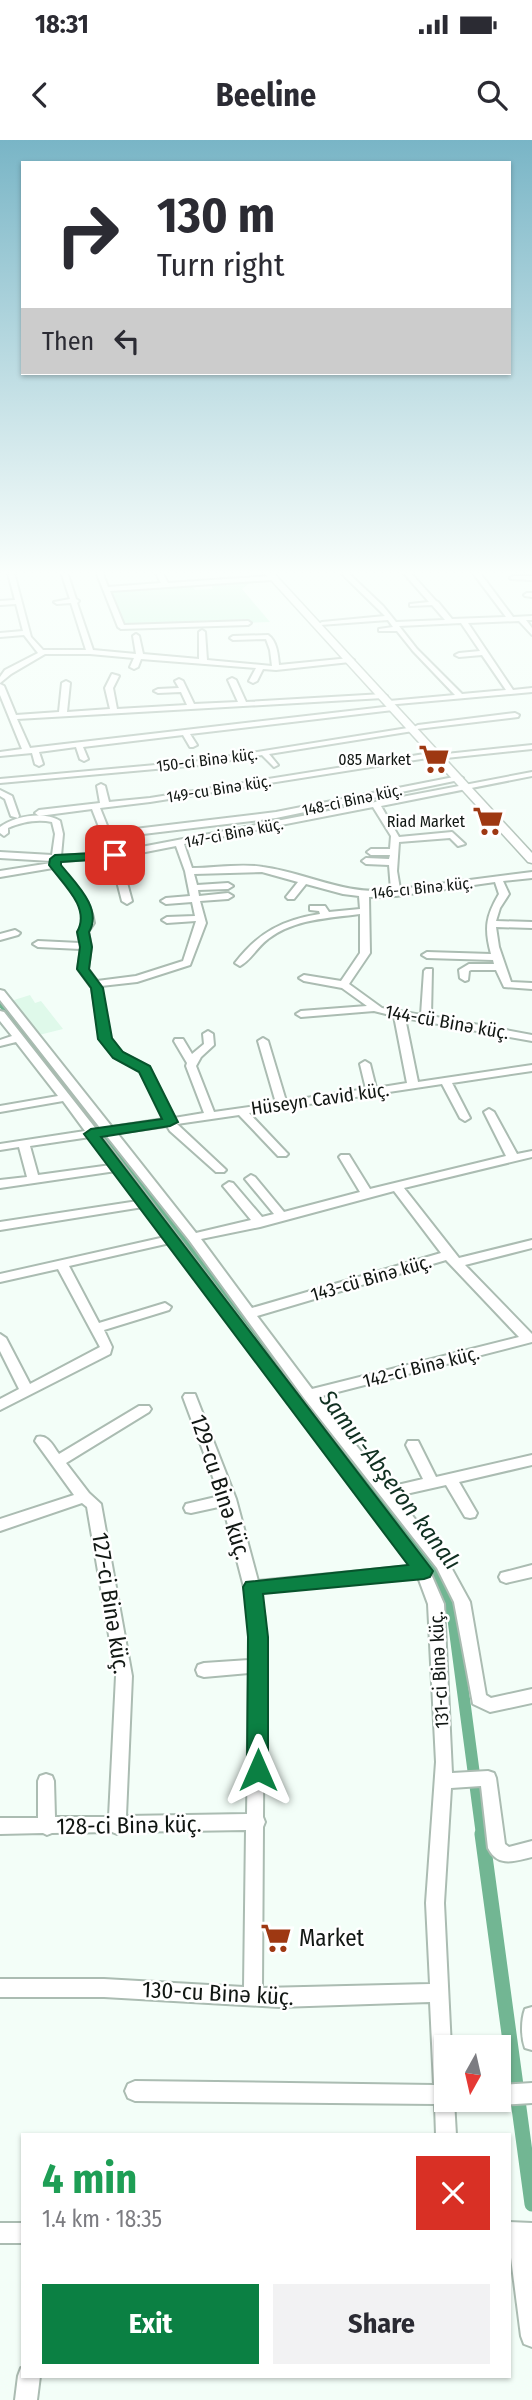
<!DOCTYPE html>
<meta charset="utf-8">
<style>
body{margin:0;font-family:"Fira Sans Condensed",sans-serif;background:#f2f2f3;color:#2b2b33;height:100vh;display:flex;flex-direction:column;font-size:26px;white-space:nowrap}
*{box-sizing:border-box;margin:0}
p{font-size:23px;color:#7c7c81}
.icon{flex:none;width:38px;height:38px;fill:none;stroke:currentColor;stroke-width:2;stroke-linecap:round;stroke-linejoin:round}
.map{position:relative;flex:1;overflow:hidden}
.panel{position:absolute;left:21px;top:1993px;width:490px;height:245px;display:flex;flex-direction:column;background:#fff;border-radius:0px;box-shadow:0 2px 5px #0004}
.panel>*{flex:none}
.hud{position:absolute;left:21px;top:21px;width:490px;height:214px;border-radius:0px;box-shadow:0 2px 5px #0004;background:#fff;color:#2b2b33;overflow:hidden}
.needle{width:46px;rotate:188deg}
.tools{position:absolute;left:434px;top:1895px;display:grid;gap:14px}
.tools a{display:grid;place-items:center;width:77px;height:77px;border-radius:0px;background:#fff;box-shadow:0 2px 5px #0004;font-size:35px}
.pin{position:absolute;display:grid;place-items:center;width:60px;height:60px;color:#fff;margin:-30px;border-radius:14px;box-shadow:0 4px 10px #0006}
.me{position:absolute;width:77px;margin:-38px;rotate:0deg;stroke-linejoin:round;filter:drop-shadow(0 0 5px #0008)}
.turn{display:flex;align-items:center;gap:24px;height:147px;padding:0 21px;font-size:32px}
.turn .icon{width:91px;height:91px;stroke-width:2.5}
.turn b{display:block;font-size:49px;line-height:60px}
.then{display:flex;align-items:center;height:66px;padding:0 21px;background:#0003;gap:14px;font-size:26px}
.round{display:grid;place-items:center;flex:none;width:74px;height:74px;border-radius:0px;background:#f2f2f3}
.headline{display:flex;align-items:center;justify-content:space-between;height:119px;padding:0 21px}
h1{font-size:42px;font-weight:700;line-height:52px;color:#1e9e55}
.primary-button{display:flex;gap:14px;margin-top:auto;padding:14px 21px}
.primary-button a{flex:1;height:80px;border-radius:0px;background:#0b8043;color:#fff;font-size:28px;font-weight:700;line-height:80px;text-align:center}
.primary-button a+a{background:#f2f2f3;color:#2b2b33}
.status{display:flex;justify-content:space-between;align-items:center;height:49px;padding:0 35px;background:#fff;direction:ltr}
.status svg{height:19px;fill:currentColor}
header{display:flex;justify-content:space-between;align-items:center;height:91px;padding:0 21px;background:#fff;font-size:32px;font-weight:700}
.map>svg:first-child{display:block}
.built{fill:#dff9ea}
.green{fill:#c4f8db}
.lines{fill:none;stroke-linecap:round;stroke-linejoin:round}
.canal-far3{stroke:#72b693;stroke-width:7}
.canal-far2{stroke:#72b693;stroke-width:10}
.canal-far1{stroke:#72b693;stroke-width:12}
.canal{stroke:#72b693;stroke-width:15}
.minor-casing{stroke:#abbcb2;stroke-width:4}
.major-casing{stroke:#abbcb2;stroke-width:3}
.minor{fill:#fff;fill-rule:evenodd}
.major{fill:#fff;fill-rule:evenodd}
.route{fill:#0b8043;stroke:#07532c;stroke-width:2}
.labels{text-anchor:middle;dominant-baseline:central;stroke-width:5;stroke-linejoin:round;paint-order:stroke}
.far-poi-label{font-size:16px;fill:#111713;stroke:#fff;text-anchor:end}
.far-street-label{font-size:16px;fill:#111713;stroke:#fff}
.street-label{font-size:19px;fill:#111713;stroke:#fff}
.near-street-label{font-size:23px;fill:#111713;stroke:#fff}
.near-poi-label{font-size:23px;fill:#111713;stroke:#fff;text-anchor:start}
.near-water-label{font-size:24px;font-style:italic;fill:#103021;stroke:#fff}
</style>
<div class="status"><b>18:31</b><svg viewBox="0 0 49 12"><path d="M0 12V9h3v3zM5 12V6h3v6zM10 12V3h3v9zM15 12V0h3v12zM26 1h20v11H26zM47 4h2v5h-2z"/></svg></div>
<header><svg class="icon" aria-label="back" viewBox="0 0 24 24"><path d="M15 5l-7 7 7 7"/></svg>Beeline<svg class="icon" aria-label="search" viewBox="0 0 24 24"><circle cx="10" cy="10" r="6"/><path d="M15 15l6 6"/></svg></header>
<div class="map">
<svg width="532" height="2260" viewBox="0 0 532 2260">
<rect width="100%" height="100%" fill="#f3fef8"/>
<polygon class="built" points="30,855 35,863 41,861 63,889 39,895 11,861"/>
<polygon class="green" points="252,441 242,449 270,482 122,486 108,451 192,445 195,450 213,449 211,444"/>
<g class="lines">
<polyline class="canal-far3" points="0,862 36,909"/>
<polyline class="canal-far2" points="35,908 298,1254"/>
<polyline class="canal-far1" points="297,1252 445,1447 453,1476 482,1695"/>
<polyline class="canal" points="482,1694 532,2064"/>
<g class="minor-casing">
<g id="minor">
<path d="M7,429H13L31,497L43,510H86L71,463L57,464L54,462L70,459L60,429H66L76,459L79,461L77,463L93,510L136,514L133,496L136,494L139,496L143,514L199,519V492L202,490L205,492L207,520L272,526L270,510L266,499L233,500L230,498L233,496L268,495C277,501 278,515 279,525L350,518L354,520L350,522L276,530L263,529L257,541L253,543L249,541L256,528L141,519L138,527L134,529L130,527L134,518L90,514H45L11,534L0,543V537L5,530L38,513L24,495L0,497V493L23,491L16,464L0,465V461L15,460Z"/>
<polygon points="95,429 101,429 108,447 161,443 154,429 160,429 168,443 272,436 275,438 272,440 110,451 124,485 248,481 251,483 248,485 121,489 118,487"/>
<path d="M337,429H344L383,466L396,482L445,480L432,465L410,466V464L429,462L400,429H407L436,461L438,462L452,479L506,477L470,429H477L513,477L532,476V480H526L532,488V495L519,481L468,483L513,550L532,548V552L386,565V561H389L455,555L413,511L397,491H379V489L393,487L388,480L320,485L319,484L322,482L385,476ZM461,483L480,511L459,513L455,515L459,517L482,515L506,550L462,554L417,509L399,486Z"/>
<polygon points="513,436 532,436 532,440 511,439 510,438"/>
<polygon points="527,453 532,453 532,457 525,456 524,455"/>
<polygon points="112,534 119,536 113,548 117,569 187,565 181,552 158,553 154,551 158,549 179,548 175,541 179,539 183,541 194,564 238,562 228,540 232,538 236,540 246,562 383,554 387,556 383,558 17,579 30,608 393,566 397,568 393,570 190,594 197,605 193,607 190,607 183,595 83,607 88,619 84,621 80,619 76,607 39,612 43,624 39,626 35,624 32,613 0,616 0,612 22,609 0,555 0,544 4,546 16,575 59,572 62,543 66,541 70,543 67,572 110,569 105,548"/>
<polygon points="515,573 519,575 518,577 417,589 413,591 269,614 278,625 274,627 262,615 200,625 0,643 0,639 200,621 414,587 418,585"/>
<polygon points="532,605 532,609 446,618 442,616 446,614"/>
<polygon points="437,612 440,612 440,616 150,662 100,668 108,688 118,691 276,672 459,636 463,638 459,640 276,678 118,697 101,692 92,669 39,676 35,673 39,670 100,663 97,646 101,644 105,646 109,662 150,658"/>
<path d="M532,632V636L381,666L399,697L452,692L465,704L458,706L450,698L399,702L397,731L400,749L532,732V738L503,741L509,754L500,768L496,781L532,782V788L496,787L499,807L511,842L532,843V849L504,847L496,830H471L469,831L468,840L465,841L460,838L459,830L469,824H494L493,820L427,818L422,815L427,812L491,814C484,788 486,776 499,754L495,742L396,756L369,757L370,813L349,844L382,868L421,875L424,831L426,829H432L431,876L532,895V901L405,878L418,942L532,925V931L452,943L470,978L465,981L460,978L442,944L249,973L286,1012L288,1014L286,1016H278L239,975L177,984L224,1028L226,1030L224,1032H216L170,991L167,986L117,993L196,1093L251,1080L223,1046L229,1042L233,1043L262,1077L274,1074L245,1039L251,1035L255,1037L284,1072L360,1052L339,1017L341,1015H349L370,1049L506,1016L484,972L489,969L494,972L517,1014L532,1011V1017L404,1048L459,1118L532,1100V1108L465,1125L532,1194V1202L318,1257L389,1347L423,1339L406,1305L408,1301H418L436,1337L532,1315V1325L459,1342L477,1373L475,1377L470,1378L465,1377L446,1345L397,1356L447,1420L470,1462L486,1555L491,1558L532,1549V1563L490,1572L473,1564L454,1462L437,1428L304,1258L189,1100L106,995H100L428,1427L444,1464L452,1633L488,1631L494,1633L496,1638L505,1704L509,1707L532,1701V1717C515,1721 498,1728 488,1708L481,1646L451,1648L444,1763L451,1908H446V1960H454L456,1995H436L435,1964L135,1961L128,1958L125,1951L128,1944L135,1941L434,1945L430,1862L279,1867L104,1857H0V1839H104L244,1847L246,1690L122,1692L117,1694L112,1692L52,1693L47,1695L43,1693L0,1694V1678H38V1641L40,1636L46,1634L52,1636L54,1641L55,1677H109L116,1536L87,1367L82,1363L0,1391V1379L74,1355L35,1301L37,1297C48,1294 53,1306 59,1314L139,1266H149L151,1269L149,1272L66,1323L89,1353L101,1364L132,1536L126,1676L247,1674L249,1533L204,1537L198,1535L196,1530L198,1525L204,1523L249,1520V1480L245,1451L223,1366L191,1373L186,1372L184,1368L186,1364L220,1356L183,1257L185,1254H195L236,1359L258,1441L411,1426L170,1103L69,1126L99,1183L165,1163L171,1167L169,1170L104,1190L112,1207L110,1214L0,1270V1259L19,1249L0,1211V1194L6,1198L30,1244L100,1207L58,1129L0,1142V1134L165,1097L143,1067L0,1090V1082L138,1061L116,1031L0,1048V1040L27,1037L19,1007L0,1010V1004L85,991L63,961L0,972V966L58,956L16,902L0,906V900L12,896L0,881V871L4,872L96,989H101L0,860V850L4,851L112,987L164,979L141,931L114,917L100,899L92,848L78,829L81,809L38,807L33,804L38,801L80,803L78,792L84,783L80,763L53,728L0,737V731L51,723V721L0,718V712L52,715L55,694L52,682C37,679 22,682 8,688V693L4,696L0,693V687C15,676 44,671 60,681L63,694L61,716L115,712ZM373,667L391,696L390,709H371L367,712L371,715H390L389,719L366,718L362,721L366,724L389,725L391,750C346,756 307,733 263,727C241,723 215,728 192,728L184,704ZM176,706L185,731L190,756L166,758L161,761L166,764L192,762L195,776L167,777L162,780L167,783L196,781L183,821L136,836L97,841L88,829L91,806L88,792L94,783C91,760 73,743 59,725L60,721L111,718L122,761L127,764L132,761L120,717ZM262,732L298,742L286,757L288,759H294L306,744L343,754L359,756L360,769L329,772L325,766H310V770L319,771L320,774C282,780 259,792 235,823L240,826C251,820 258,806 268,799C294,779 329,778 360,774V813L341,841L304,835L299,838L304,841L342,848L367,866L301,871L296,874L301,877L374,871L394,876L407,943L376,948L370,924L365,921L360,924L366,949L286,961L268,901L263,898L258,901L276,963L214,972L196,926L201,917L214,905L213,894L208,891L203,894L204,904L192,914L183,899H175L174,901L187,923L186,926L204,973L174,978L149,927L122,913L110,899L101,846L137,842L190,825L206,783L200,761L228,759L233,756L228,753L199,756L198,750L228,749L233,746L228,743L197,745L194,734ZM90,997L111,1025L38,1035L30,1006ZM394,1051L441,1113L252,1168L201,1099L260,1087ZM446,1120L519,1197L312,1249L257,1176ZM418,1437L428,1464L436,1622L426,1763L430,1844L262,1848L263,1687L265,1682L263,1677L264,1531L267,1526L264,1521L265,1480L260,1452Z"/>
<polygon points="0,650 12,656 19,676 18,678 11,676 5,659 0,656"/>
<polygon points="15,790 20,793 18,795 0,800 0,794"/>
<polygon points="532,1425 532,1437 506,1443 501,1441 499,1437 501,1433"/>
<path d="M532,1867V1910L525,1908C521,1897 521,1880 525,1869Z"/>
<polygon points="532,1943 532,1963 499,1965 492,1962 491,1960 499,1960 499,1945"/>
<polygon points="509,2082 532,2083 532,2207 524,2204 521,2196 509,2102"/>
<rect x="0" y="2083" width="23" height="20"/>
<polygon points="21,2228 23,2236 40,2236 37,2260 15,2260 18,2236"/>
</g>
</g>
<g class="major-casing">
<polygon id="major" points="261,429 270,429 532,713 532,723 528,722"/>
</g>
<use href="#minor" class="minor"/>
<use href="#major" class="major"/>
</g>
<linearGradient id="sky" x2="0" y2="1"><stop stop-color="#79b5c6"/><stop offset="0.58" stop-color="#fafffc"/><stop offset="1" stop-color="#fafffc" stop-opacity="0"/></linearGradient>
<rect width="532" height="746" fill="url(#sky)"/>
<path class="route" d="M115,712L119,713V718L61,722V725C75,743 103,768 89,792L92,807L89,829L103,848L112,898L123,912L150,926L178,982L170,986L101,997L433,1431L430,1437L424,1439L263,1454L268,1497V1630L265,1637L258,1639L250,1637L247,1630L248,1497L243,1447L246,1442L408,1425L84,994L91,989L162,979L139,932L113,918L98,899L91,848L77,829L80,807L77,792C91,768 63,744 49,725L50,719L55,715Z"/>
<defs>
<g id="supermarket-bare" transform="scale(2.415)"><path d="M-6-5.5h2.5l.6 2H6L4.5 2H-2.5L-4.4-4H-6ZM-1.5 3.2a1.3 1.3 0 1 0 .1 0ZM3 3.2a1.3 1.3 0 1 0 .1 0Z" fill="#9e3812" stroke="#fff" stroke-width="2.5" paint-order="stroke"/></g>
</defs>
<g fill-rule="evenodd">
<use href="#supermarket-bare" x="434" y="619"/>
<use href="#supermarket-bare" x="488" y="681"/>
<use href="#supermarket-bare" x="276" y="1798"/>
</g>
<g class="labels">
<g class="far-poi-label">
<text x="411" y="619">085 Market</text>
<text x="465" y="681">Riad Market</text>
</g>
<g class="far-street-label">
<text transform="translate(207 620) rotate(-7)">150-ci Binə küç.</text>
<text transform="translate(219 649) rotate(-9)">149-cu Binə küç.</text>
<text transform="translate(352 660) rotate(-12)">148-ci Binə küç.</text>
<text transform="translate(234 693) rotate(-11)">147-ci Binə küç.</text>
<text transform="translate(422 748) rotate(-6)">146-cı Binə küç.</text>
</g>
<g class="street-label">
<text transform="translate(447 882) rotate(10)">144-cü Binə küç.</text>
<text transform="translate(320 959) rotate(-8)">Hüseyn Cavid küç.</text>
<text transform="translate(371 1138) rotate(-16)">143-cü Binə küç.</text>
<text transform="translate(421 1227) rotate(-14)">142-ci Binə küç.</text>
<text transform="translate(439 1530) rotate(-93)">131-ci Binə küç.</text>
</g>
<g class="near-street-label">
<text transform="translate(221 1347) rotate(72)">129-cu Binə küç.</text>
<text transform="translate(111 1463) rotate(81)">127-ci Binə küç.</text>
<text transform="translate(129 1685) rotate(-1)">128-ci Binə küç.</text>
<text transform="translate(218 1853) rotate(3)">130-cu Binə küç.</text>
</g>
<g class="near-poi-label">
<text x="299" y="1798">Market</text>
</g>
<g class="near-water-label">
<text transform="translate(390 1340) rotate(53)">Samur-Abşeron kanalı</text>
</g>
</g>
</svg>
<div class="tools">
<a><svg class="needle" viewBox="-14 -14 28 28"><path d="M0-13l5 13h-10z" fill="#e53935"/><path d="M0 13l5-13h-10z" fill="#7c7c81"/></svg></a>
</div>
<div class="pin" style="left:115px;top:715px;background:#d93025"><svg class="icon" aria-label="arrive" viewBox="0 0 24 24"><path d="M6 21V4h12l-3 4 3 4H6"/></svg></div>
<svg class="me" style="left:258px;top:1630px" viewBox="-20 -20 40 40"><path d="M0-17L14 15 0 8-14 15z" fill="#0b8043" stroke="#fff" stroke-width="4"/></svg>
<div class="hud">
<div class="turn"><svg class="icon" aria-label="right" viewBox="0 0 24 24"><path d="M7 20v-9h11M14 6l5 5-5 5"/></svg><div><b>130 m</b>Turn right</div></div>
<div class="then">Then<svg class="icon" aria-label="left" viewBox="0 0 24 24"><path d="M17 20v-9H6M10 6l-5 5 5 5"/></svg></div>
</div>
<section class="panel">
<div class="headline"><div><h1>4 min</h1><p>1.4 km · 18:35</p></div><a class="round" style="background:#d93025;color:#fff"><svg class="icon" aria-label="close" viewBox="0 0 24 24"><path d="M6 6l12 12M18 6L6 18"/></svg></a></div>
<div class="primary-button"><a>Exit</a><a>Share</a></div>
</section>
</div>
